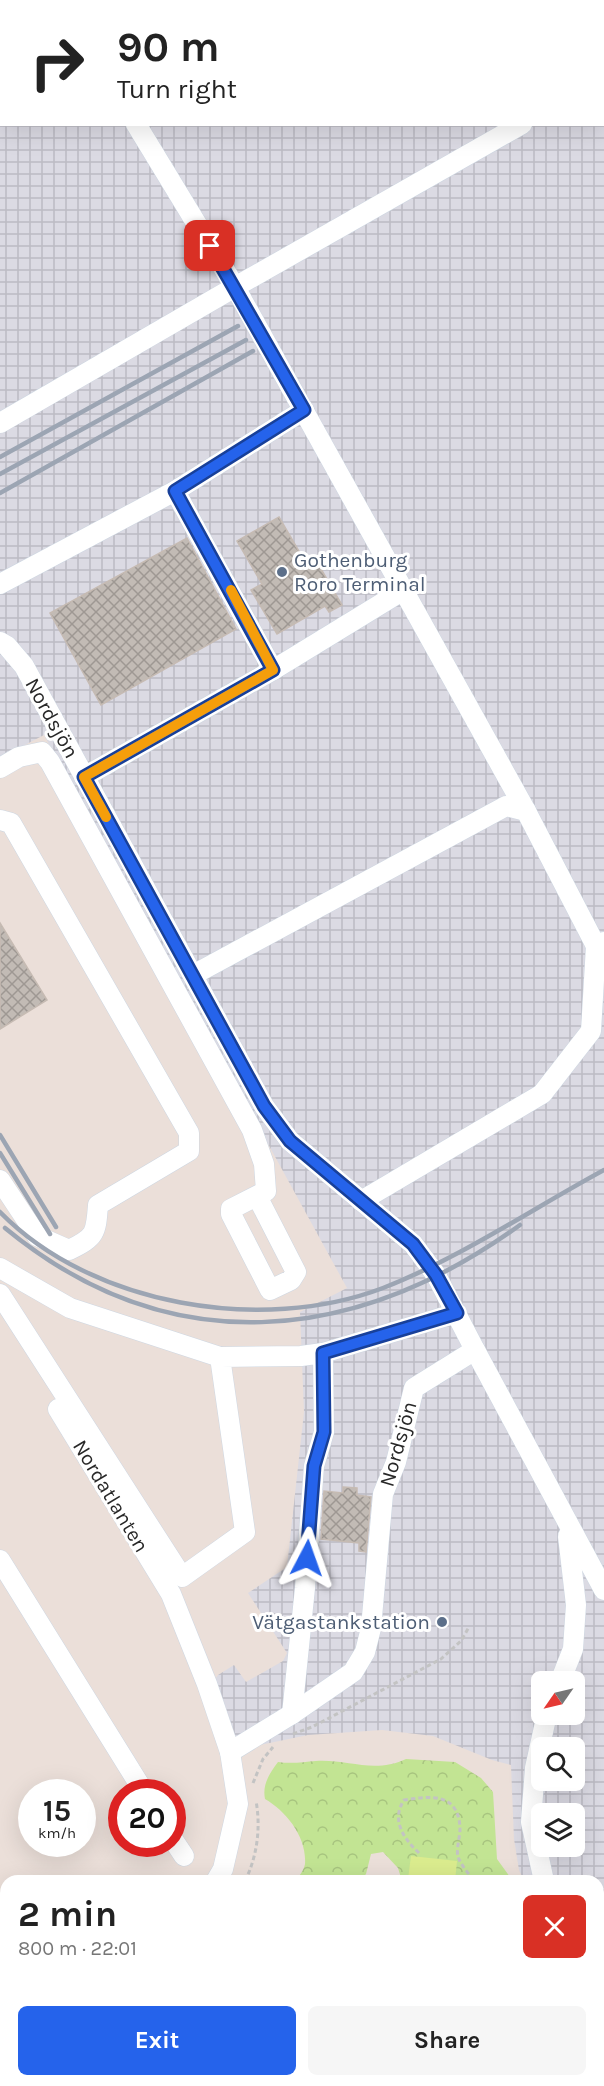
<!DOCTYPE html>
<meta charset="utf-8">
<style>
body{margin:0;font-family:Karla,sans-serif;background:#f6f6f6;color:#222;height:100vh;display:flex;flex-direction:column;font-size:22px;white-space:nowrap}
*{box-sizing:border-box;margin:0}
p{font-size:20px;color:#767676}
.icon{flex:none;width:33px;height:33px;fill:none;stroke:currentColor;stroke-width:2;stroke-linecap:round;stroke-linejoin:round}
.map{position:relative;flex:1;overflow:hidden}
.details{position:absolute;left:0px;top:1875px;width:604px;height:212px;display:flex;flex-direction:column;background:#fff;border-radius:18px 18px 0 0;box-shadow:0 6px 24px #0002}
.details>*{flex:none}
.guide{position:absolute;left:0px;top:0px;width:604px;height:126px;box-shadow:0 6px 24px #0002;background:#fff;color:#222;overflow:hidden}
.needle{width:39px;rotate:236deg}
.controls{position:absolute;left:531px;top:1671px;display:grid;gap:12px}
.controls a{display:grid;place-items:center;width:54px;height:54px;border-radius:9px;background:#fff;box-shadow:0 6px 24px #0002;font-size:30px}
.speed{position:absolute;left:18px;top:1779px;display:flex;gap:12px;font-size:30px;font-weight:700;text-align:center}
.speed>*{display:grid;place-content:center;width:78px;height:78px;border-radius:50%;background:#fff;box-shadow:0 6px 24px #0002;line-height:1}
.speed small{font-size:15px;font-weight:400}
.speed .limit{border:9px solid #d22;background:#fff;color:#111}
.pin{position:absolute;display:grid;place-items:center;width:51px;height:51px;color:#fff;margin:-26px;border-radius:12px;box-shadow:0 3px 9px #0006}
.me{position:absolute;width:66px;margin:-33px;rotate:4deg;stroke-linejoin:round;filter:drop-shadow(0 0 4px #0008)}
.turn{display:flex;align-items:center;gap:21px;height:126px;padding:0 18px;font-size:27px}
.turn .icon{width:78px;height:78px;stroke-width:2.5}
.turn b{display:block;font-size:42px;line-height:51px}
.round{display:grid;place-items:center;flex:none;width:63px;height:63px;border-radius:9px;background:#f6f6f6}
.summary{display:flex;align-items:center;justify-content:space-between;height:102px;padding:0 18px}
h1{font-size:36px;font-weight:700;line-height:45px}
.button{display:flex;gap:12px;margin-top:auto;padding:12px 18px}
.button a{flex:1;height:69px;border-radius:9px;background:#2563eb;color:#fff;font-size:24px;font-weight:700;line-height:69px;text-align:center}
.button a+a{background:#f6f6f6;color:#222}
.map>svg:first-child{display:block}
.industrial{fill:url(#industrial-grid);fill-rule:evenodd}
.forest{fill:url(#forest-crowns)}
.pitch{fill:#dbec8e}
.building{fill:url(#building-cross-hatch);stroke:#c6bbb3;stroke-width:1.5}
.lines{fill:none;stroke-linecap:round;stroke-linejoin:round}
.minor-casing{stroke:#ced7e2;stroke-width:21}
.path{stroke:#c3c3c3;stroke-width:3;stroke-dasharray:4.5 3;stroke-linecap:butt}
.minor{stroke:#fff;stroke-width:20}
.rail{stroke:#9ca5b3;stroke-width:4.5}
.route-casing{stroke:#184099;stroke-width:15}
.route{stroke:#2563eb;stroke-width:10}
.slow{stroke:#f59e0b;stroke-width:10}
.service-dot{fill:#5c6f8a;stroke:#fff;stroke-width:2}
.labels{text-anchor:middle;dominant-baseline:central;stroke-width:6;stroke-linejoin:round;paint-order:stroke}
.service-label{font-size:21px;fill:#4e5e75;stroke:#fff;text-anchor:start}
.street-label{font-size:21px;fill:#282828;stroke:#fff}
</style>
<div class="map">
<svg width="604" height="2086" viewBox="0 0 604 2086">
<defs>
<pattern id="industrial-grid" width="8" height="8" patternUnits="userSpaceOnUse" patternTransform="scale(1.5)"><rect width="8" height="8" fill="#dbdae3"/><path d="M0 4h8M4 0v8" fill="none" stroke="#bcbbc3"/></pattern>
<pattern id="forest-crowns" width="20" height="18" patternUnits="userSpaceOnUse" patternTransform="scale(1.5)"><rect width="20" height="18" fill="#c2e493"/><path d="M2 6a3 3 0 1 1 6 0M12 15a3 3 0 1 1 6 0" fill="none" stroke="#a7c47f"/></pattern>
<pattern id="building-cross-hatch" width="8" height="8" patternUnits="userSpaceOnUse" patternTransform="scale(1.5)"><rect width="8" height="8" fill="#c2bbb5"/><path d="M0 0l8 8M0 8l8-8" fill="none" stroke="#9e9893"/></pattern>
</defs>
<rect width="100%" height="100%" fill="#ebdfd9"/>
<path class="industrial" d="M0,0H604V1952L599,1948L598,1881H524L519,1870L514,1839L511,1765L492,1760L433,1736L382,1730L308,1735L260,1745L238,1747L203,1696L218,1675L234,1665L246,1682L283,1661L287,1653L248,1593L287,1567L304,1412L300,1312L347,1288L44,735L0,758ZM2,2H603V124H2ZM542,1682H574V1714H542ZM542,1748H574V1780H542ZM542,1814H574V1846H542Z"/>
<g class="forest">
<path d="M406,1759L455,1762L481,1778L493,1792L497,1859L513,1881H402L398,1868L383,1852L371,1854L366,1874L360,1881H296C299,1876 304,1870 305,1864C307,1837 286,1811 265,1799C262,1784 270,1773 278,1762C292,1764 303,1762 316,1761C348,1759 374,1774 406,1759Z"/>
<polygon points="604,2015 604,2086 593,2086 595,2081 598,2080 599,2026"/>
</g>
<polygon class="pitch" points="411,1856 457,1861 455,1881 408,1879"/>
<g class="building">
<polygon points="279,517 304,560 313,555 342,605 329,612 325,606 277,634 251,590 262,584 237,541"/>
<polygon points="187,538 236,629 101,705 50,613"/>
<polygon points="0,923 47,1000 0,1029"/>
<polygon points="343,1487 357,1488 357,1495 371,1497 366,1552 359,1551 359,1543 321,1539 324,1491 343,1493"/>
</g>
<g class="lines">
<g class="minor-casing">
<g id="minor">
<polyline points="59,0 60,2"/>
<polyline points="33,2 35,0"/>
<polyline points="0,21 2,20"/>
<polyline points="603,79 604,78"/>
<polyline points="522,124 235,287 526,811"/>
<polyline points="0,423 235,287 136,124"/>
<polyline points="175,491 273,670 402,591"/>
<polyline points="0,584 175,491 304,410"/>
<polyline points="0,642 7,646 24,666 264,1106 290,1141 413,1244 436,1275 475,1350 414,1388 396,1462 383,1494 371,1628 365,1652 353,1672 292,1714 230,1752"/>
<polyline points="0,768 19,757 42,752 50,762 252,1130 264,1164 266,1191 231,1209 231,1214 270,1290 291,1280 296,1272 257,1196"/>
<polyline points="84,777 273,670"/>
<path d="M0,820L11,823L189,1133V1151L98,1205C96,1233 96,1237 69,1250L37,1236L0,1180"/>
<polyline points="193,975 506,806 526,811 596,946 604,942"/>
<polyline points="361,1201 542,1094 591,1031 596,946"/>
<polyline points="0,1268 70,1308 220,1357"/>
<polyline points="0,1294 182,1577 245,1532 220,1357 301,1356 323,1353 324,1432 314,1466 305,1588 292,1714"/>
<polyline points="475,1350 604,1590"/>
<polyline points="323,1353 457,1313"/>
<polyline points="58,1409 171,1594 207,1684 230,1752 238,1804 223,1869 216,1881"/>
<polyline points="0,1560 144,1792"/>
<polyline points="560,1682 573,1649 576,1605 568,1536"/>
<polyline points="172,1838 184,1856"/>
<polyline points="544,1881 531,1822 535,1768 547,1714"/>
<polyline points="598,1932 604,1937"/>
<polyline points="0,1968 6,1967"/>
<polyline points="81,2086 81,2080"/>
</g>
</g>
<g class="path">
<polyline points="293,1734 312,1727 441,1659 461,1641 469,1627"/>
<polyline points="253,1783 263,1759 273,1747"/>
<path d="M419,1853C403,1838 391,1820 404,1800C430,1796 459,1792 460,1829C460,1837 456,1849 458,1857C461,1865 469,1874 474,1881"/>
<path d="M245,1881C257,1857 261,1828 256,1801"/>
<polyline points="0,2000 6,1995"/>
</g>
<use href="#minor" class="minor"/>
<g class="rail">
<polyline points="0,457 238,326"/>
<polyline points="0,474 246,340"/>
<polyline points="0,493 253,351"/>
<polyline points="0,1135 56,1227"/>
<polyline points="0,1153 50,1234"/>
<path d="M0,1212C92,1306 262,1334 383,1288C460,1258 532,1209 604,1170"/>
<path d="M5,1228C169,1363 354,1345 520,1225"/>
</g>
</g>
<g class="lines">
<g class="route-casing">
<polyline id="route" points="210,246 304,410 175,491 273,670 84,777 264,1106 290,1141 413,1244 436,1275 457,1313 323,1353 324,1432 314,1466 307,1558"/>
</g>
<use href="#route" class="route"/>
<polyline class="slow" points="106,817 84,777 273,670 231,590"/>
</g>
<g class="service-dot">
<circle cx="282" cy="572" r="6"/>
<circle cx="442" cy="1622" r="6"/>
</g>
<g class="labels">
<g class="service-label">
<text x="294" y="560">Gothenburg<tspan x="294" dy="24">Roro Terminal</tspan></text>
<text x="430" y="1622" text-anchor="end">Vätgastankstation</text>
</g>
<g class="street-label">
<text transform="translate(52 718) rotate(61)">Nordsjön</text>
<text transform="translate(398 1444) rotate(-74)">Nordsjön</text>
<text transform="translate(111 1496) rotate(59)">Nordatlanten</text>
</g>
</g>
</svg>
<div class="controls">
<a><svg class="needle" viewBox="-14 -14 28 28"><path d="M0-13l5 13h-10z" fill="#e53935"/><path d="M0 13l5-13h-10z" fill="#767676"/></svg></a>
<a><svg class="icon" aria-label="search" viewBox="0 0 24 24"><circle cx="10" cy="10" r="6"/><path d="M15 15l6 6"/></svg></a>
<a><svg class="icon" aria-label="layers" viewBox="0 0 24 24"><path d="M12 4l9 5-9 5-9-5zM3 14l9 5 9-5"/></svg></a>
</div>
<div class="speed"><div>15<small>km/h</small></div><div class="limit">20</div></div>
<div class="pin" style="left:210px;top:246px;background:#d93025"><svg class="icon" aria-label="arrive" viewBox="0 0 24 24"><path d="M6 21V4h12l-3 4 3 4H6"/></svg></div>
<svg class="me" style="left:307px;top:1558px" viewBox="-20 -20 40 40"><path d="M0-17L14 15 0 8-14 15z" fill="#2563eb" stroke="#fff" stroke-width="4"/></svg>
<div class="guide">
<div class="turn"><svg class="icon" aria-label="right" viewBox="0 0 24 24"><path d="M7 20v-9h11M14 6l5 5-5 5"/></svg><div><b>90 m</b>Turn right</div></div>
</div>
<section class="details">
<div class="summary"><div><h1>2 min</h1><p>800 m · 22:01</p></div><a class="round" style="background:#d93025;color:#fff"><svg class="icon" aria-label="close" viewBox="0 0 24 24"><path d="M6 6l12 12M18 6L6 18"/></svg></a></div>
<div class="button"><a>Exit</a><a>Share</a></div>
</section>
</div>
